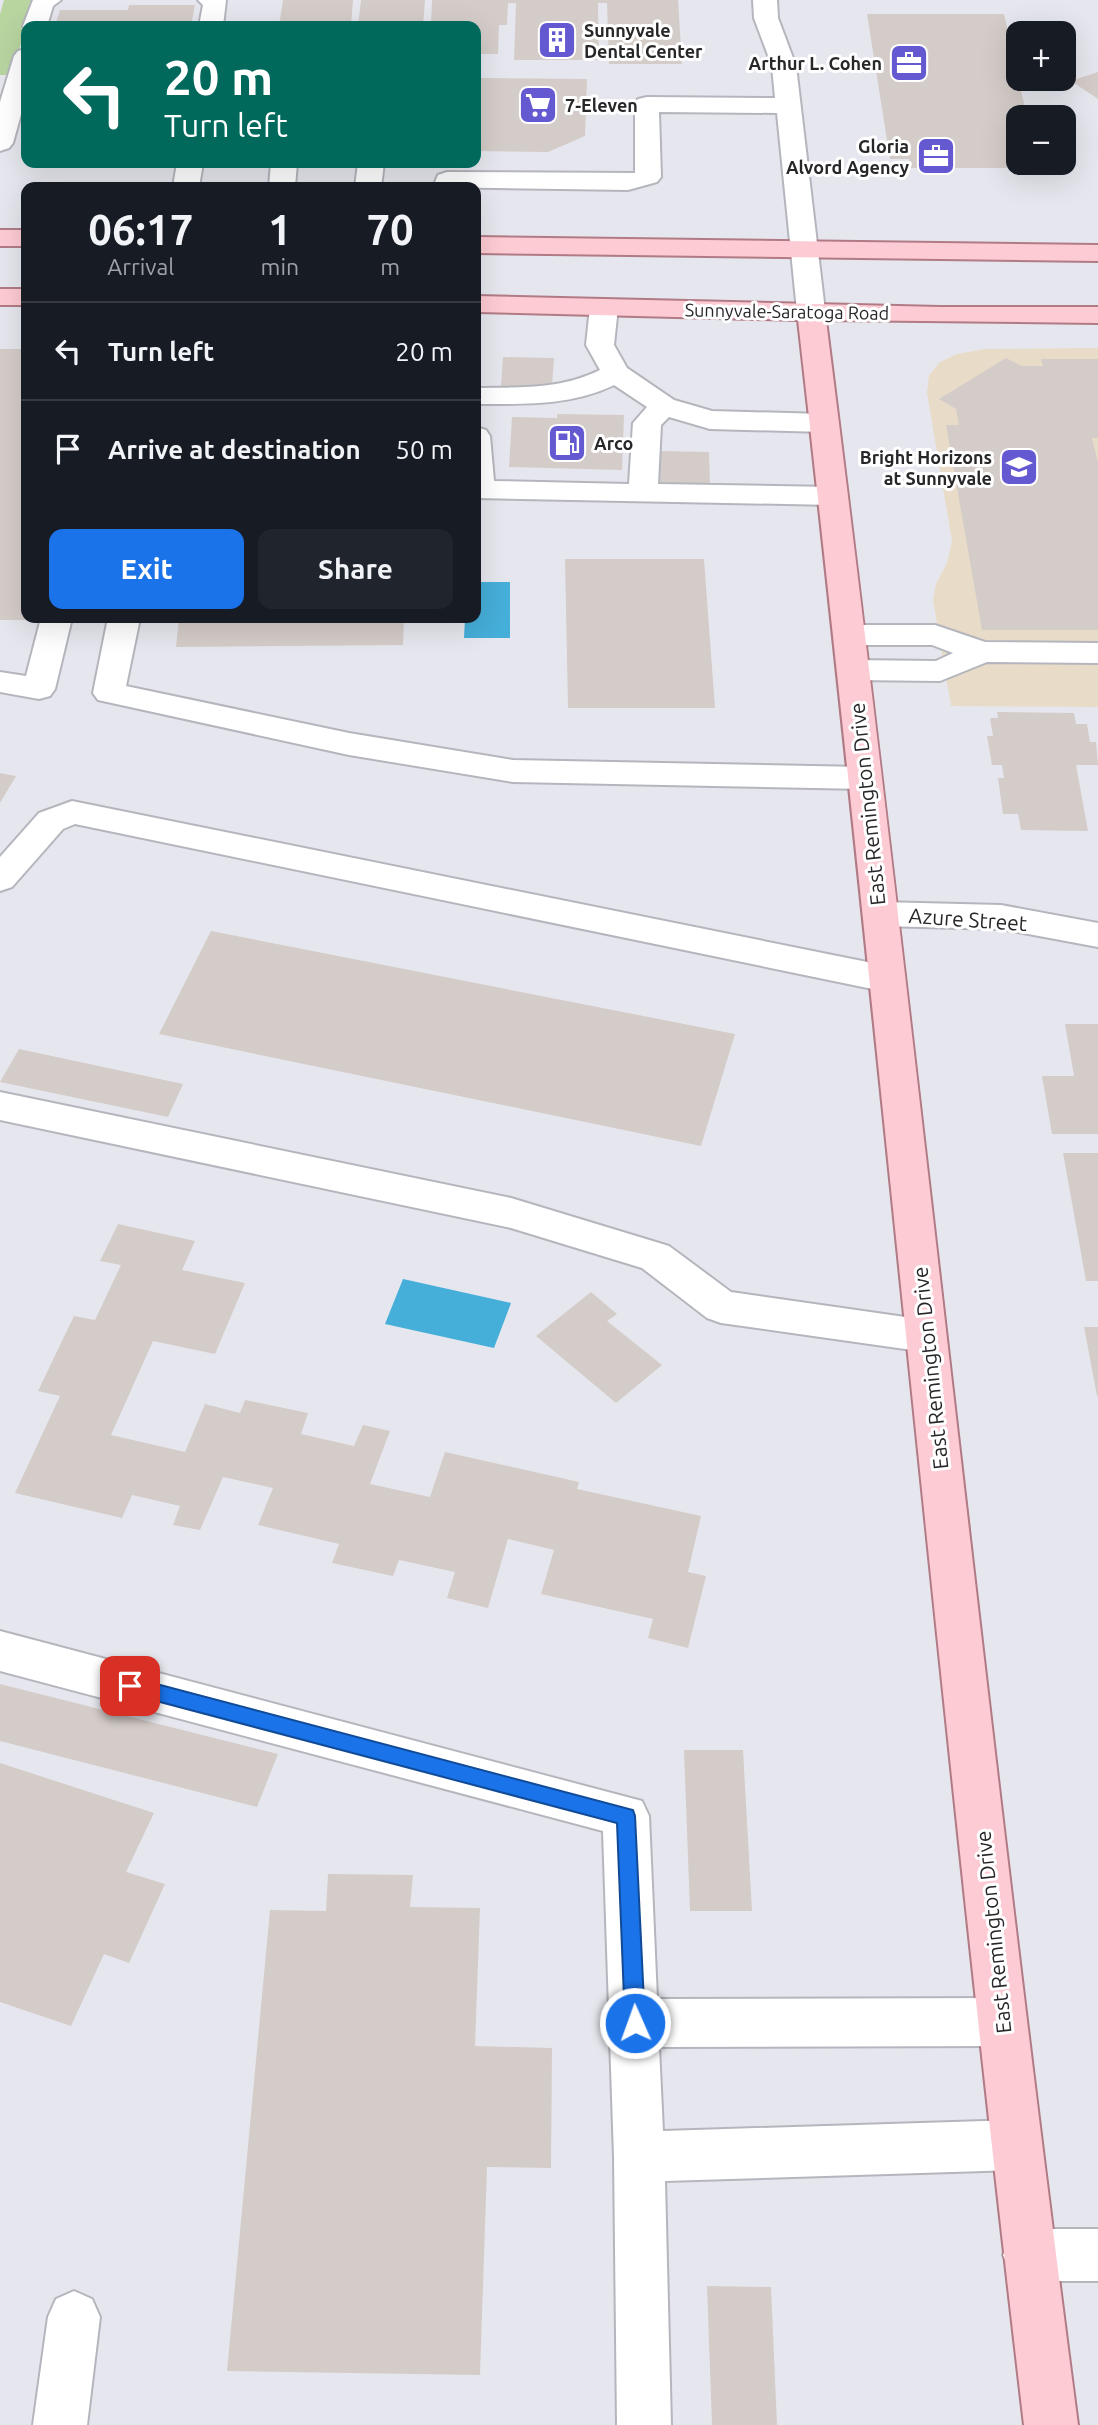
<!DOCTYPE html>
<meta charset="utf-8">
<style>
body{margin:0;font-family:Ubuntu,sans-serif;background:#20242c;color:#f1f3f6;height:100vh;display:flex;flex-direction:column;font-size:26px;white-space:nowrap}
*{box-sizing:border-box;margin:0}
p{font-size:23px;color:#9ea1a6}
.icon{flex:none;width:38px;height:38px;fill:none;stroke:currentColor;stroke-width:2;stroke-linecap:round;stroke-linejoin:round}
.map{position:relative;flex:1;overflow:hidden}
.details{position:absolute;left:21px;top:182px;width:460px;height:441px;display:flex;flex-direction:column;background:#171b24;border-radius:14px;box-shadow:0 7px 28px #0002}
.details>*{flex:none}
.hud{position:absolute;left:21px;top:21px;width:460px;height:147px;border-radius:14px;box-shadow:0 7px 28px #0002;background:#00695c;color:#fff;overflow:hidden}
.buttons{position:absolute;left:1006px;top:21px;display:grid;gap:14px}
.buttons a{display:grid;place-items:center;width:70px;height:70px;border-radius:14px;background:#171b24;box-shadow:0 7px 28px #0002;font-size:35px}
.pin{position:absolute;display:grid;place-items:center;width:60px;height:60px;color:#fff;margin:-30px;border-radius:14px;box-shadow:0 4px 10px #0006}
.me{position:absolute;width:77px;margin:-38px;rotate:358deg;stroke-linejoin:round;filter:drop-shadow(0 0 5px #0008)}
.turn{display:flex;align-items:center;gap:24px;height:147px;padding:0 28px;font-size:32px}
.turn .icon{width:91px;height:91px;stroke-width:2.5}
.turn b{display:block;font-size:49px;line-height:60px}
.eta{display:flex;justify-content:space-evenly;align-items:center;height:119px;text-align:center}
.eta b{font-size:42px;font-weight:600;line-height:49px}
.cta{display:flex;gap:14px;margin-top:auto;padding:14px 28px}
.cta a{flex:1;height:80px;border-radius:14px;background:#1a73e8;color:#fff;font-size:28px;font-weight:600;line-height:80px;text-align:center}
.cta a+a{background:#20242c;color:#f1f3f6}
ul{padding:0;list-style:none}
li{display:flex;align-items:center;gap:21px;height:98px;padding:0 28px;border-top:2px solid #363941}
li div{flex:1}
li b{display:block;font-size:26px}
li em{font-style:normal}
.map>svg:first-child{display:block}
.education{fill:#e8dcc8}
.green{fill:#b8d5a0}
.water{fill:#45aed9}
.building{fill:#d4ccc8}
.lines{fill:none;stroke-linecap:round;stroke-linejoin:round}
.minor-casing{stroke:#b5b6bd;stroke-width:4}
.major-casing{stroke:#b17b86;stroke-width:4}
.minor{fill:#fff;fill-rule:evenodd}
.major{fill:#fdcbd4;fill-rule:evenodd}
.route{fill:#1a73e8;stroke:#114b97;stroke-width:2}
.labels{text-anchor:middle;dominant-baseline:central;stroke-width:6;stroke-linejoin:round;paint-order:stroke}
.far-poi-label{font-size:18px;font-weight:bold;fill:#27272a;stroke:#fff;text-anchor:start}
.far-street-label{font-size:18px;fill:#27272a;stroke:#fff}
.street-label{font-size:21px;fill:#27272a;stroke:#fff}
</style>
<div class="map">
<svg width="1098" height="2425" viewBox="0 0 1098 2425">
<rect width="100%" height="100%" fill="#e6e7ee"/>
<polygon class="education" points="1098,348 1098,707 951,706 933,600 936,584 947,563 952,541 927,393 929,375 940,362 957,354 985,349"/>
<path class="green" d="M4,0H40C24,20 20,50 13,75H0V14Z"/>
<g class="water">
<polygon points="476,582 510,582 510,638 464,638 465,618 476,618"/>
<polygon points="403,1279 511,1303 494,1348 385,1324"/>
</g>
<g class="building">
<polygon points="283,0 353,0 351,26 279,26"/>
<polygon points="361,0 425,0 423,26 358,26"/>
<polygon points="432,0 678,0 682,64 609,64 607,3 598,3 599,60 514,60 516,3 508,3 507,25 499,25 498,54 476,54 476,26 431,25"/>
<polygon points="129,5 195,5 191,26 55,26 60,10 128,10"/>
<polygon points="867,14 1004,14 1027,117 1018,117 1018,159 1010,159 1012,168 910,168 909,159 890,159"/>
<polygon points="1098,72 1098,99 1071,81"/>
<polygon points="476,78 587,79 585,136 548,152 476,151"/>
<polygon points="0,349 26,349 26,618 34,618 33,620 0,620"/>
<polygon points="503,357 554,358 552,387 501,386"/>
<polygon points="1006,358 1022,366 1043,366 1041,359 1098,359 1098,438 1092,438 1098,462 1098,630 982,630 946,425 959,425 956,409 939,399"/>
<polygon points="557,414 624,415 622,470 509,467 512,417 557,418"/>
<polygon points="659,451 709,452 710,486 660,485"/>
<polygon points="565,559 704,559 715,708 568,708"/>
<polygon points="179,618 404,618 403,645 176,647"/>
<polygon points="997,712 1074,713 1076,724 1087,724 1090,742 1096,742 1098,765 1076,765 1088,831 1021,830 1018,814 1003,814 998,778 1004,778 1002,765 992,765 987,736 993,736 990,718 998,718"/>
<polygon points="0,773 16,776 0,803"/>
<polygon points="211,931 735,1034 701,1146 159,1034"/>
<polygon points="1065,1024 1098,1024 1098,1134 1052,1134 1042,1076 1074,1076"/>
<polygon points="19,1049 183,1084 168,1117 0,1082"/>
<polygon points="1063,1153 1098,1153 1098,1281 1086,1281"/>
<polygon points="118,1224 195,1241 182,1270 245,1283 215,1354 153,1341 111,1435 185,1452 205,1404 240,1413 245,1400 308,1413 301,1434 354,1446 363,1425 390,1431 370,1484 430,1497 445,1452 579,1482 577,1489 701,1516 688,1572 706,1576 688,1648 648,1638 653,1619 541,1594 554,1550 508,1539 488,1608 447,1598 455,1572 399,1560 393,1576 332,1563 339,1544 258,1525 273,1488 223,1477 200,1530 173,1525 180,1506 132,1495 122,1518 15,1493 60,1396 38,1391 74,1316 95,1320 121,1265 100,1261"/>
<polygon points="591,1292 617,1314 607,1321 662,1365 616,1403 536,1336"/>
<polygon points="1084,1327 1098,1327 1098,1396 1097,1396"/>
<polygon points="0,1684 278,1754 257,1807 0,1741"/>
<polygon points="684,1750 743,1750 752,1911 690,1911"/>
<polygon points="0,1763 154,1813 126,1872 165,1884 129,1963 104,1954 71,2026 0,2002"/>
<polygon points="328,1874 413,1875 410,1907 480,1908 475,2046 552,2048 551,2168 487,2167 480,2375 227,2371 270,1910 326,1911"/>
<polygon points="707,2286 771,2287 777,2425 712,2425"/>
</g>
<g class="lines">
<g class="minor-casing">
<g id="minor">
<polygon points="33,0 61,0 53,6 47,26 26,26 26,30 23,26"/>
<polygon points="198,0 226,0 223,26 199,26 203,5"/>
<polygon points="753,0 777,0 778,18 796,66 825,311 821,317 811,319 801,317 797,311 777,113 659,112 661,177 657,182 628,190 433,187 438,175 447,172 635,173 635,104 638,99 647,97 775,98 772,66 754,18"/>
<polygon points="26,49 26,96 13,143 9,148 0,151 0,102 14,56 18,51"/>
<polygon points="177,163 203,163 199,187 173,187"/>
<polygon points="271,163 297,163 295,187 269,187"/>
<polygon points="358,163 384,163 381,187 355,187"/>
<path d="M604,299L614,301L618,307L614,345L627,368L674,400L712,411L824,414L834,417L838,423L834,429L824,432L710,429L669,417L661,425L658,484L833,487L843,490L848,496L843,502L833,505L476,498V427L486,430L490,436L494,481L629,484L633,423L647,407L614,385C571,406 523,404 476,404V388C520,387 559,390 600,370L586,345L590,307L594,301Z"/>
<polygon points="41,618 72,618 55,689 50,696 39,699 0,692 0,672 26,676"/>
<polygon points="108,618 140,618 126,686 349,733 513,760 864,767 876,770 881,778 876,786 864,789 513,782 349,755 98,700 93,693"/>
<polygon points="850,625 935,625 985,642 1098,643 1098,663 987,662 940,681 853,680 842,677 837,670 842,663 853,660 936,661 953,653 932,645 850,645 839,642 834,635 839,628"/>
<polygon points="72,801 887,966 900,970 905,979 900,988 887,992 75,824 63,829 12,887 0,891 0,857 39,813"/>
<polygon points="880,902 1001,905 1098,923 1098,947 1001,929 880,926 868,923 863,914 868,905"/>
<polygon points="0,1092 511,1198 669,1246 731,1292 926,1320 940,1325 946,1336 940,1347 926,1352 721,1323 707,1318 642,1268 511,1228 0,1120"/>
<polygon points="0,1631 642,1801 649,1816 657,1999 1003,1998 1020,2005 1027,2022 1020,2039 1003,2046 659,2047 663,2131 1016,2120 1034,2127 1041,2145 1034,2163 1016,2170 665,2181 671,2425 617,2425 614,2157 603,1831 0,1671"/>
<polygon points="1029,2229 1098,2229 1098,2281 1029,2281 1011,2273 1003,2255 1011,2237"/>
<polygon points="74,2291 92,2299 100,2317 87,2425 33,2425 48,2317 56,2299"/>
</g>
</g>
<g class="major-casing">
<g id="major">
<rect x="0" y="230" width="26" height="16"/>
<polygon points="476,237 1098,245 1098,261 476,253"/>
<rect x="0" y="289" width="26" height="16"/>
<path d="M476,296L940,307H1098V323L826,320C915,1021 986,1724 1078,2425H1024C941,1724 878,1021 798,320L476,312Z"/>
</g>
</g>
<use href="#minor" class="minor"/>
<use href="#major" class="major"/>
</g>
<polygon class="route" points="130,1677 633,1810 635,1816 645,2023 642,2030 635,2033 628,2030 625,2023 617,1823 130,1694 124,1691 121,1686 124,1680"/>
<defs>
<g id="building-square" transform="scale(2.0125)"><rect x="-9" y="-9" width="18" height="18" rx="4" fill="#6559d2" stroke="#fff"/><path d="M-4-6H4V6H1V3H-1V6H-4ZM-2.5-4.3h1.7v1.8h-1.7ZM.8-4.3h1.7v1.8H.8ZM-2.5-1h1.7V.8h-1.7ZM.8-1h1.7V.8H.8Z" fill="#fff"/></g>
<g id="office-square" transform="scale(2.0125)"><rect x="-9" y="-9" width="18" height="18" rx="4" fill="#6559d2" stroke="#fff"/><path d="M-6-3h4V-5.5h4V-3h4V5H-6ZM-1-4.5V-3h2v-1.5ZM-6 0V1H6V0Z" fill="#fff"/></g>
<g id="supermarket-square" transform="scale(2.0125)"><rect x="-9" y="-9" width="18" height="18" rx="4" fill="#6559d2" stroke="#fff"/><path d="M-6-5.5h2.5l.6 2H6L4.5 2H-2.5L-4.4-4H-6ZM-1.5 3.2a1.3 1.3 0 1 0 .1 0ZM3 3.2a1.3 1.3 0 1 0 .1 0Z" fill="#fff"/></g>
<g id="fuel-square" transform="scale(2.0125)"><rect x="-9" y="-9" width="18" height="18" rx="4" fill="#6559d2" stroke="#fff"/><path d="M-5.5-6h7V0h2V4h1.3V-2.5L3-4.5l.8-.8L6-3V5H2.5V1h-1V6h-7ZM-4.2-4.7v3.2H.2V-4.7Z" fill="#fff"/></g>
<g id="school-square" transform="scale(2.0125)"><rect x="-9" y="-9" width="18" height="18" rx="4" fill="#6559d2" stroke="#fff"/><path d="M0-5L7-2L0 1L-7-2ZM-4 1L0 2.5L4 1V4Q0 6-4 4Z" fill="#fff"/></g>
</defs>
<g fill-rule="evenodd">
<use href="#building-square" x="557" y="40"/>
<use href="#office-square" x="909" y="63"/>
<use href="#supermarket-square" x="538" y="105"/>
<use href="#office-square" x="936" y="156"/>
<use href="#fuel-square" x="567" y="443"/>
<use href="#school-square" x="1019" y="467"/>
</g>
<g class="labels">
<g class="far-poi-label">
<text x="584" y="30">Sunnyvale<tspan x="584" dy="21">Dental Center</tspan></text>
<text x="882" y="63" text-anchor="end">Arthur L. Cohen</text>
<text x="565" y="105">7-Eleven</text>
<text x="909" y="146" text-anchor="end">Gloria<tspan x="909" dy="21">Alvord Agency</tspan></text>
<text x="594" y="443">Arco</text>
<text x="992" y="457" text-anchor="end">Bright Horizons<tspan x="992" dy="21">at Sunnyvale</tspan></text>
</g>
<g class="far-street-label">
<text transform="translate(787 311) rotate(1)">Sunnyvale-Saratoga Road</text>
</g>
<g class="street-label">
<text transform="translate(867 804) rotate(-96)">East Remington Drive</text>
<text transform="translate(968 919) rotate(4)">Azure Street</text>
<text transform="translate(930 1368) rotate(-96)">East Remington Drive</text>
<text transform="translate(993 1932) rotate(-96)">East Remington Drive</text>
</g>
</g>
</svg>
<div class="buttons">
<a>+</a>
<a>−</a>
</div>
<div class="pin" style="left:130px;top:1686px;background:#d93025"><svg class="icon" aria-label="arrive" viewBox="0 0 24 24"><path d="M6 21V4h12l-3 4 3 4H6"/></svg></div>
<svg class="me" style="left:635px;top:2023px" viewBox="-20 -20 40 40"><circle r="17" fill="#1a73e8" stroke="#fff" stroke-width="3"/><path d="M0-11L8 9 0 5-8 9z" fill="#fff"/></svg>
<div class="hud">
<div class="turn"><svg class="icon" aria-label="left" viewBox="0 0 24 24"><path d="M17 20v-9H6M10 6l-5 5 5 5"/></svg><div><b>20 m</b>Turn left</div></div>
</div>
<section class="details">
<div class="eta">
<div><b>06:17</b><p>Arrival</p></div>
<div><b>1</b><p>min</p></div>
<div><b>70</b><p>m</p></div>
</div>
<ul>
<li><svg class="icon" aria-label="left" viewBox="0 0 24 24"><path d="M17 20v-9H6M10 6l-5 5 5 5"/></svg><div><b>Turn left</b></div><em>20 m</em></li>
<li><svg class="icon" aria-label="arrive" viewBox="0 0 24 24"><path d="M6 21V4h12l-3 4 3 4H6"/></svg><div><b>Arrive at destination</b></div><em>50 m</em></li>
</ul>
<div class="cta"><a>Exit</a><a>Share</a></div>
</section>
</div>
